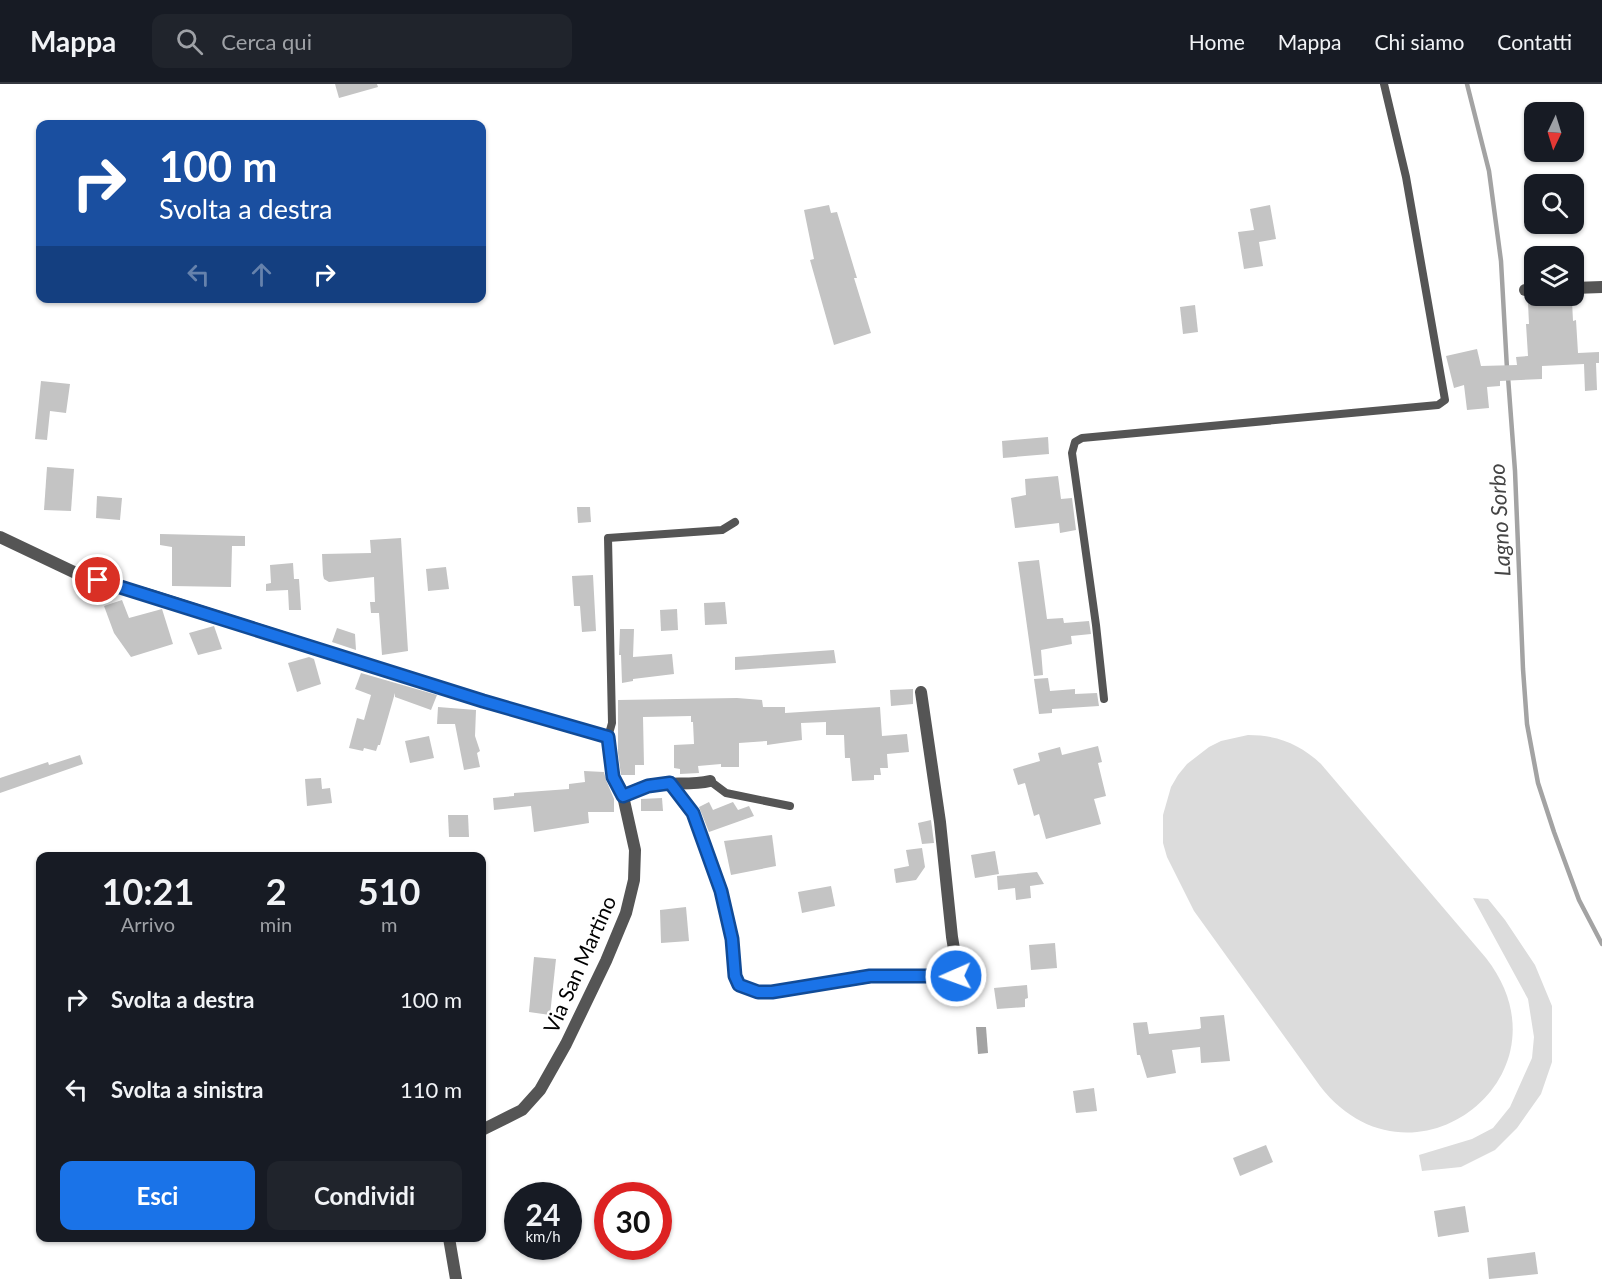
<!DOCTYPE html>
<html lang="it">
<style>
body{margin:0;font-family:Lato,sans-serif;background:#20242c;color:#f1f3f6;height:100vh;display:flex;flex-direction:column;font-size:22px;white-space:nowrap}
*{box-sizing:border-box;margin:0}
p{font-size:20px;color:#9ea1a6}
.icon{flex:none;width:33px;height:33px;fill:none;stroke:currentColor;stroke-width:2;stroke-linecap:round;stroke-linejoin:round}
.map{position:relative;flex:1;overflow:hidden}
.sheet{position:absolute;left:36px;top:768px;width:450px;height:390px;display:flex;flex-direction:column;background:#171b24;border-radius:12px;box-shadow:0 2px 4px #0004}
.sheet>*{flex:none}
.top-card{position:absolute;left:36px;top:36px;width:450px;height:183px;border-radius:12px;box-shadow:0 2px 4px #0004;background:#1a4fa0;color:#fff;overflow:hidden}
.needle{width:39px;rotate:184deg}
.controls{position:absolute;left:1524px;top:18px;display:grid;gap:12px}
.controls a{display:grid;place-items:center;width:60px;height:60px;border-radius:12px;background:#171b24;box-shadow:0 2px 4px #0004;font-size:30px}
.speed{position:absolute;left:504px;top:1098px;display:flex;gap:12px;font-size:30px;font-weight:700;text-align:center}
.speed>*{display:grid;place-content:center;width:78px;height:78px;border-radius:50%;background:#171b24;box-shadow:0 2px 4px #0004;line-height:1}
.speed small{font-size:15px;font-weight:400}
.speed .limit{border:9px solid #d22;background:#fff;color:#111}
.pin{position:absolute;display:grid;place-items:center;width:51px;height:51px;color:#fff;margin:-26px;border:3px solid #fff;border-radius:50%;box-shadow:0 2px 6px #0007}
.me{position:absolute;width:66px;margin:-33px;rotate:268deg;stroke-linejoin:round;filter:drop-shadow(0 0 4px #0008)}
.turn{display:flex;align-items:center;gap:21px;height:126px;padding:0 24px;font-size:27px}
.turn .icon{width:78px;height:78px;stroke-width:2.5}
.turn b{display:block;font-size:42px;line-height:51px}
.lanes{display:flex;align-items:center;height:57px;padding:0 24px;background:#0003;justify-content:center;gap:30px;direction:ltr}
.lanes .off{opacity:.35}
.eta{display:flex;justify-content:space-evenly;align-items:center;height:102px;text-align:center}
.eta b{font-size:36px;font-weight:700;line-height:42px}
.primary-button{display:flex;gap:12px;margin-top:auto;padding:12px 24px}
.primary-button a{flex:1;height:69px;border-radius:12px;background:#1a73e8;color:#fff;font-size:24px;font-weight:700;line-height:69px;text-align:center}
.primary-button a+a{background:#20242c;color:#f1f3f6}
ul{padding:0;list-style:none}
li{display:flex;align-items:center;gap:18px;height:90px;padding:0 24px}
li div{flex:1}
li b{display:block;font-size:22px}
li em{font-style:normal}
header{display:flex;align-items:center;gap:36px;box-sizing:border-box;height:84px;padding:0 30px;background:#171b24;border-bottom:2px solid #363941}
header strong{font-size:28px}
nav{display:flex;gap:33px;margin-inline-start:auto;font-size:21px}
.search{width:420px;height:54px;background:#20242c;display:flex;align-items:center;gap:15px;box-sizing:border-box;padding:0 21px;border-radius:12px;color:#9ea1a6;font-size:22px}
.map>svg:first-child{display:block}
.green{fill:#dcdcdc}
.water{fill:#a3a3a3}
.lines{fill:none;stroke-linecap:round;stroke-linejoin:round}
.stream{stroke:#a3a3a3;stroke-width:4.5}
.building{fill:#c4c4c4}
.service{stroke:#555;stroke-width:8}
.minor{stroke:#555;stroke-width:12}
.route-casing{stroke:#114b97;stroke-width:15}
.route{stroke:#1a73e8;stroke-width:10}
.labels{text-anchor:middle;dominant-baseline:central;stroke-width:5;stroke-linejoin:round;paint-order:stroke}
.street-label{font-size:21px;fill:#000;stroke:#fff}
.water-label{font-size:22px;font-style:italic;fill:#444;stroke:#fff}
</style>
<header>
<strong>Mappa</strong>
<div class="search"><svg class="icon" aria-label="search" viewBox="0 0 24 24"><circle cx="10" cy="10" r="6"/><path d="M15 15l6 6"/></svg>Cerca qui</div>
<nav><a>Home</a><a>Mappa</a><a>Chi siamo</a><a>Contatti</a></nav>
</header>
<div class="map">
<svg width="1602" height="1195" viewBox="0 0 1602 1195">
<rect width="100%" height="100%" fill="#fff"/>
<g class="green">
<path d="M1248,651C1277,651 1300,660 1321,680L1486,874C1578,992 1410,1119 1320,1002L1194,827L1167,773L1163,759V731L1171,703L1178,691L1187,680L1209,663L1221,657Z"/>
<polygon points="1473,814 1488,815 1505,836 1535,881 1552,922 1552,978 1541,1010 1517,1044 1495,1066 1461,1083 1422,1087 1419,1071 1472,1055 1493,1044 1510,1023 1532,974 1534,953 1528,915"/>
</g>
<polygon class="water" points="976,943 986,943 988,969 978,970"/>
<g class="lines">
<g class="stream">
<polyline points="1467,0 1489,87 1501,177 1507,285"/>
<polyline points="1508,293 1515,387 1523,585 1527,640 1538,699 1554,748 1579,816 1602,860"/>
</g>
</g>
<g class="building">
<polygon points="335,0 377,0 378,3 339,14"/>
<polygon points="829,121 831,129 837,128 857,194 854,194 871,249 834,261 810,176 814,175 804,126"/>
<polygon points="1270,121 1276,155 1259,158 1263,182 1244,185 1238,148 1254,146 1250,125"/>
<polygon points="1572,217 1573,237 1576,236 1578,269 1599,268 1599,279 1596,279 1597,306 1585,307 1584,280 1542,282 1542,295 1500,297 1500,302 1487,303 1489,324 1467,326 1464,301 1454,304 1446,272 1477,265 1481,282 1517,281 1516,273 1528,272 1526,240 1529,240 1528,219"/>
<polygon points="1195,221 1198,248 1183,250 1180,223"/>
<polygon points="41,297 70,300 66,329 50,327 47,356 35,355"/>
<polygon points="1048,353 1049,370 1003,374 1002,357"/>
<polygon points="47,383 74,385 71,427 44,426"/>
<polygon points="1058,392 1061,415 1072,414 1076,446 1060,449 1059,439 1015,444 1011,414 1026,411 1025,395"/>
<polygon points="97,412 122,414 120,436 96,434"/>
<polygon points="577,423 590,423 591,438 578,439"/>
<polygon points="160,450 245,452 245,462 232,462 231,503 172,502 172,463 160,461"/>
<polygon points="401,454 408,567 382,571 379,529 371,529 370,518 375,518 374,493 329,498 324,495 323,491 322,470 371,469 370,456"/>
<polygon points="1039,476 1047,535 1063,534 1064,539 1089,537 1091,550 1071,552 1072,560 1041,566 1043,591 1034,592 1018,478"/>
<polygon points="293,479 294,495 299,495 301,526 289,526 288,506 266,507 266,500 271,499 270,481"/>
<polygon points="446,483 449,505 428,507 426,485"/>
<polygon points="593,491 596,547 582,548 580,522 574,522 572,492"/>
<polygon points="122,516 129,534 162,525 173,560 131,573 114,549 104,522"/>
<polygon points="725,518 727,540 705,541 704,519"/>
<polygon points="677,525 678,546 661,547 660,526"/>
<polygon points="214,542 222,565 198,571 189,549"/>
<polygon points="337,544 355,550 356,566 332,558"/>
<polygon points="620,545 634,545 633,573 672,570 674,590 633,595 633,597 622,599 621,571 619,571"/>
<polygon points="834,566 836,579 735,586 735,573"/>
<polygon points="309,573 314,575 321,600 297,608 288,579"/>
<polygon points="361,589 437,611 431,626 395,613 395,609 380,661 378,661 376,667 364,664 363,667 349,664 357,634 364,636 371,611 355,605"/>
<polygon points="1048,594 1050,607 1075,605 1075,610 1097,609 1099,622 1052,625 1052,629 1039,630 1034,595"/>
<polygon points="913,605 913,620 891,622 890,606"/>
<polygon points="737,614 762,616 763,623 785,623 785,629 880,623 882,652 907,650 909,668 887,670 888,684 880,684 881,691 874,691 874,696 852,697 850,674 845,674 844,651 826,651 826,638 801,639 802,656 767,661 767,657 739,659 739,683 721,683 721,680 698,682 699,689 680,690 680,685 674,684 674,661 694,660 693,638 691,638 691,632 643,633 644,681 635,681 635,691 621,691 618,669 618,616"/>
<polygon points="438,623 476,626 475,652 480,667 477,669 480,683 464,686 455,640 437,640"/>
<polygon points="429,652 434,674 410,679 405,657"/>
<polygon points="1098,662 1102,678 1098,679 1106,712 1094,715 1101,740 1046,755 1039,730 1034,732 1025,699 1018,701 1013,685 1040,677 1038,669 1060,663 1062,671"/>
<polygon points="80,671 83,680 0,709 0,694 48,678 49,681"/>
<polygon points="584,687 604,688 606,696 614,715 614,728 588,728 589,739 534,748 531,722 494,726 493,714 514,712 514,709 569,705 569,700 585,698"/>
<polygon points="321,694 322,705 330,704 332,719 307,722 305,695"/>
<polygon points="662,714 663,727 641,727 641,715"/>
<polygon points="709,718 713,726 733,718 738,726 749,722 754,732 709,748 699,723"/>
<polygon points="448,731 468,731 469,753 449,753"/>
<polygon points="931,736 934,759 922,760 918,739"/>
<polygon points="772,751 776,782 731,791 724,757"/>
<polygon points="922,764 925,783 916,796 896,799 894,785 909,782 906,766"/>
<polygon points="995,767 999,790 975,794 971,771"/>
<polygon points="1037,788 1044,800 1030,802 1031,814 1016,816 1015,804 998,806 997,792"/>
<polygon points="831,802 835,822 802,829 798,808"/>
<polygon points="686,823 689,857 661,859 660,826"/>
<polygon points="1055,859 1057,884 1031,886 1029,861"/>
<polygon points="534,873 556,875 550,931 529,928"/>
<polygon points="1027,901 1028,914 1025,915 1025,923 997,925 994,904"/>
<polygon points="1224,931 1230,977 1201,979 1200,963 1172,966 1176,989 1147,994 1140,971 1137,971 1133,939 1147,938 1149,950 1199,945 1201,944 1200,933"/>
<polygon points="1094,1004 1097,1027 1076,1029 1073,1007"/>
<polygon points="1266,1061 1273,1078 1240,1092 1233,1074"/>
<polygon points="1465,1122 1469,1148 1438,1153 1434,1127"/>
<polygon points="1535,1168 1538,1190 1489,1195 1487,1174"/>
</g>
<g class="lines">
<g class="service">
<polyline points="1104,615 1096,541 1072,369 1075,358 1082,354 1438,321 1445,316 1406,93 1384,0"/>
<polyline points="608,653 612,639 608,454 722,446 735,438"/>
<polyline points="710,697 726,709 790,722"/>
</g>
<g class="minor">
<polyline points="1574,204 1602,203"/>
<polyline points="1525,206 1534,206"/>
<polyline points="0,453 80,491 150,511 483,617 608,653 613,693 623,712 635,766 634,796 626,829 606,877 566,960 540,1006 522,1026 482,1046"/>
<polyline points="670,699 693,729 721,807 732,855 735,892 739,901 758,908 773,908 870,893 956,892 958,889 952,853 940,738 921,608"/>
<path d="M623,712C631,708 640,703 649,702C669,697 690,702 710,697"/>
<polyline points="449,1154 456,1195"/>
</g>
</g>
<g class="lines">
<g class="route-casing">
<polyline id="route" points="98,496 483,617 608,653 613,693 623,712 648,702 670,699 693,729 721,807 732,855 735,892 739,901 758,908 772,908 870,892 956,892"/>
</g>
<use href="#route" class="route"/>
</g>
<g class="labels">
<g class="street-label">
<text transform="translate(579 880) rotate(-66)">Via San Martino</text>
</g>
<g class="water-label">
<text transform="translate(1499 436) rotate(-93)">Lagno Sorbo</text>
</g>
</g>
</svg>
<div class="controls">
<a><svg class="needle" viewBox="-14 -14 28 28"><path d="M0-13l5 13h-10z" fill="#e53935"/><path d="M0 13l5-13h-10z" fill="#9ea1a6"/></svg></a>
<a><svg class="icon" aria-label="search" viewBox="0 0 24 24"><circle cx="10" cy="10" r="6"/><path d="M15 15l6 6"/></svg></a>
<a><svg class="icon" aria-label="layers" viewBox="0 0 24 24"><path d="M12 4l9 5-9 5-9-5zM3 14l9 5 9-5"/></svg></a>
</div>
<div class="speed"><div>24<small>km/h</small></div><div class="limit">30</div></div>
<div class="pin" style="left:98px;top:496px;background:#d93025"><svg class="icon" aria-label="arrive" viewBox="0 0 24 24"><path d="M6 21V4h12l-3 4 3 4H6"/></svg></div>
<svg class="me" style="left:956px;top:892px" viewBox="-20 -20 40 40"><circle r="17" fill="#1a73e8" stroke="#fff" stroke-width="3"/><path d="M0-11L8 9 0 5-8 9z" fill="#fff"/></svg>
<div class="top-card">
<div class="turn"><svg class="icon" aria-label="right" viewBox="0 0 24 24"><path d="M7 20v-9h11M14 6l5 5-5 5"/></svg><div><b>100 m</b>Svolta a destra</div></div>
<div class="lanes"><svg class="icon off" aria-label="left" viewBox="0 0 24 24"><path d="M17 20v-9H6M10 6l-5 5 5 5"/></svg><svg class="icon off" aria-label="ahead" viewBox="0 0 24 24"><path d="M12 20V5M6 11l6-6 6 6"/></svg><svg class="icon" aria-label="right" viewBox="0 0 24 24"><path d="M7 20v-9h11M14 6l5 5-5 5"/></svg></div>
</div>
<section class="sheet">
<div class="eta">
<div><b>10:21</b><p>Arrivo</p></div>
<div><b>2</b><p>min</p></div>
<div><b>510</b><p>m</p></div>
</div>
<ul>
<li><svg class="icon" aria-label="right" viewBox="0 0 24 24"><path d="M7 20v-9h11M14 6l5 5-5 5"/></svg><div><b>Svolta a destra</b></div><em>100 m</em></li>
<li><svg class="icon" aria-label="left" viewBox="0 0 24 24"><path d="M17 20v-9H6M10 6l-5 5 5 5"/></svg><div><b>Svolta a sinistra</b></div><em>110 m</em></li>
</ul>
<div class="primary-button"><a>Esci</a><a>Condividi</a></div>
</section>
</div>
